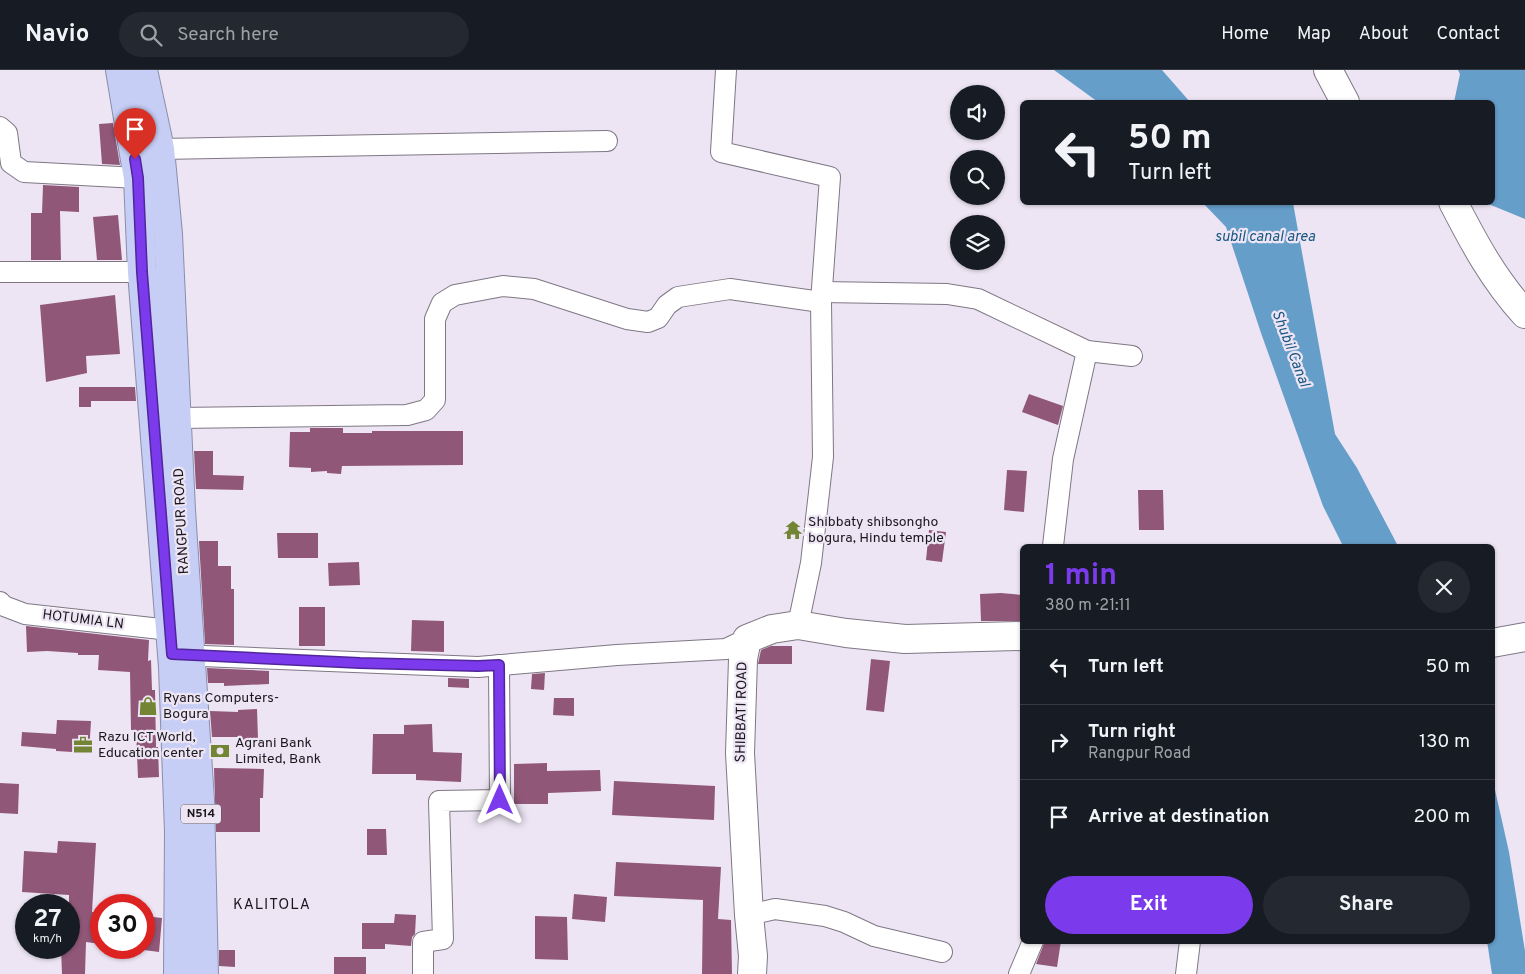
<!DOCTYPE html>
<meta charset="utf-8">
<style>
body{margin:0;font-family:Overpass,sans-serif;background:#242831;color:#f1f3f6;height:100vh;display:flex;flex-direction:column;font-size:19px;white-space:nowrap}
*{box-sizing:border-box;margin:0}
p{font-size:16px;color:#9ea1a6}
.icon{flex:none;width:28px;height:28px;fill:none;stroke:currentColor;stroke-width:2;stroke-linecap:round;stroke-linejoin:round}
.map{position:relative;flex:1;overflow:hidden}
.drawer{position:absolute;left:1020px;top:474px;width:475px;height:400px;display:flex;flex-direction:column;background:#171b24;border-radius:8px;box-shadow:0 1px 4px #0004}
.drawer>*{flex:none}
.top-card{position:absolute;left:1020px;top:30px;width:475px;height:105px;border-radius:8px;box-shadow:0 1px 4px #0004;background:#171b24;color:#f1f3f6;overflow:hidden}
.controls{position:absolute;left:950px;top:15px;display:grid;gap:10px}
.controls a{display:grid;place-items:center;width:55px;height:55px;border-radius:50%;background:#171b24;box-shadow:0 1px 4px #0004;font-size:25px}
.speed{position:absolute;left:15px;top:824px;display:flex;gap:10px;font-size:25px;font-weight:700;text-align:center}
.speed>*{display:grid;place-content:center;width:65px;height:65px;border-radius:50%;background:#171b24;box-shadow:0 1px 4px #0004;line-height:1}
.speed small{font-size:12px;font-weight:400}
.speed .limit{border:8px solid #d22;background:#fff;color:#111}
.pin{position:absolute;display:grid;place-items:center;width:42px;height:42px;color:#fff;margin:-51px -21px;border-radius:50% 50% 50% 0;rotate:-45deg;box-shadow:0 0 5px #0007}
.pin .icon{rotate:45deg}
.me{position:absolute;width:55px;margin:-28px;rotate:0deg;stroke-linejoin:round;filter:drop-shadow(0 0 4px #0008)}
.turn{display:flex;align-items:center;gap:18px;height:105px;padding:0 25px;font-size:22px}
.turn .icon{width:65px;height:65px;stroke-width:2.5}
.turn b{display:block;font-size:35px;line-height:42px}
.round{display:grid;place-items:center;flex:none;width:52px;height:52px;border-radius:26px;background:#242831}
.overview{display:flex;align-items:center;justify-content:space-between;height:85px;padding:0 25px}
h1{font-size:30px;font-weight:700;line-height:38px;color:#7c3aed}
.action{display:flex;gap:10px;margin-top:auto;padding:10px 25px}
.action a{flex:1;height:58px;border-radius:30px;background:#7c3aed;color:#fff;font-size:20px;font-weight:700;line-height:58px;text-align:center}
.action a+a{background:#242831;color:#f1f3f6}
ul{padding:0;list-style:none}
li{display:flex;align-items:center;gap:15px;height:75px;padding:0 25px;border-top:1px solid #363941}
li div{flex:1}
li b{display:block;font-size:19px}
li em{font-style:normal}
header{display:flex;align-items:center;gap:30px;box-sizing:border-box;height:70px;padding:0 25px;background:#171b24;border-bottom:1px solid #363941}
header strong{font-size:24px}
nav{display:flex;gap:28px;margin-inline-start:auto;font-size:18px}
.search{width:350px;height:45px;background:#242831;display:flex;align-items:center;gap:12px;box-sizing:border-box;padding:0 18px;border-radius:28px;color:#9ea1a6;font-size:19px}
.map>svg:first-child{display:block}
.water{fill:#669eca}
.building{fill:#915778}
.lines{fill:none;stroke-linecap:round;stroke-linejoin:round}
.street-casing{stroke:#7f7784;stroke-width:22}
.secondary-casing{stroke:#7f7784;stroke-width:30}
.highway-casing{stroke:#8a8eaa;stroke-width:30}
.street{stroke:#fff;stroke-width:20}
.secondary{stroke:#fff;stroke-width:28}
.highway{stroke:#c7cef6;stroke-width:28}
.route-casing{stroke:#51269a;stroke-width:12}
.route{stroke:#7c3aed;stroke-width:9}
.labels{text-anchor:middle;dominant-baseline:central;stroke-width:4.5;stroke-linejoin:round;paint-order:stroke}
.shield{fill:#ede5f4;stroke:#59555e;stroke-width:1}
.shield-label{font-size:12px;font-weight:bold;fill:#1a171d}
.street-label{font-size:14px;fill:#1a171d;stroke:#ede5f4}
.poi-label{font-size:14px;fill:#1a171d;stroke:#ede5f4;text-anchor:start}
.water-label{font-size:15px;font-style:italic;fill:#175682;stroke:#ede5f4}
.neighbourhood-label{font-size:15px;letter-spacing:1px;fill:#1a171d;stroke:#ede5f4}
</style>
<header>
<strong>Navio</strong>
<div class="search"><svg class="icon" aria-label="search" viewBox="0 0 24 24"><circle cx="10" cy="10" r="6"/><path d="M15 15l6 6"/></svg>Search here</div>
<nav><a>Home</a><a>Map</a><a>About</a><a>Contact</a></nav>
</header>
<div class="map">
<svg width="1525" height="904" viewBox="0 0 1525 904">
<rect width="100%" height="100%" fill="#ede5f4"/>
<g class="water">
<polygon points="1054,0 1162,0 1190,32 1098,32"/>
<polygon points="1458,0 1525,0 1525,149 1486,133 1492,132 1492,32 1454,32 1460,4"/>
<polygon points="1203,133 1293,133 1335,364 1357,398 1398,476 1343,476 1323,436 1261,263 1226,157"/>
<polygon points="1493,711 1509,782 1525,881 1525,904 1492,904 1487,871 1492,871"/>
</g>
<g class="building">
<polygon points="113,53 120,95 102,94 99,54"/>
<polygon points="43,115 79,117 79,142 60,141 61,190 31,190 31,143 42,143"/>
<polygon points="118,145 122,190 97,190 93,147"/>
<polygon points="115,225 120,284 86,286 87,303 46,312 40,235"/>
<polygon points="79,317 135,317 136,331 91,331 91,337 79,337"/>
<polygon points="1029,324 1063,336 1058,355 1022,342"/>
<polygon points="310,358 343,358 343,363 372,363 372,361 463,361 463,395 342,396 341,404 327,403 327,401 311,402 311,398 289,397 290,362 310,362"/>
<polygon points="194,381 213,381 213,405 244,406 243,420 196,419"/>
<polygon points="1007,400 1027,401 1024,442 1004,440"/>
<polygon points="1138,420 1163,420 1164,460 1139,460"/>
<polygon points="929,460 946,462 942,492 926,490"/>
<polygon points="277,463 318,463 318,488 278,488"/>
<polygon points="199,471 218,471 218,496 231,496 231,519 234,519 234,575 205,574"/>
<polygon points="359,492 360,515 329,516 328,493"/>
<polygon points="1001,523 1022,525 1022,551 981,551 980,524"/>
<rect x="299" y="537" width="26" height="39"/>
<polygon points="412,550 444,551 444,582 411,581"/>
<polygon points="26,556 149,570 148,591 151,590 152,620 155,620 156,677 158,677 159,707 138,708 136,660 131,660 130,602 98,600 99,585 78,585 78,583 47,581 27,582"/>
<polygon points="771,576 792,576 792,594 758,594 761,580"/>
<polygon points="871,589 890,591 884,642 866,640"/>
<polygon points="207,598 269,601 269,614 224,616 224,613 208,613"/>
<polygon points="545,603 544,620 531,619 532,604"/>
<polygon points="448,608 469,609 469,618 448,617"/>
<polygon points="554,628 574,628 574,646 553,645"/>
<polygon points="257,639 258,669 239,670 239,667 212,667 210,641 238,642 238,640"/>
<polygon points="57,650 91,651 89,683 56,681 56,679 21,676 22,662 56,664"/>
<polygon points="432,654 433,682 462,683 461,712 416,710 416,704 372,704 373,664 404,664 404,655"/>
<polygon points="547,693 547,701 600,700 601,721 548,723 548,734 514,734 514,694"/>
<polygon points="214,698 264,699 263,728 260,728 260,762 216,762"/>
<polygon points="614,711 715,716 714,750 612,745"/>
<polygon points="0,713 19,714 18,744 0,743"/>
<polygon points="367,759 386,759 387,785 367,785"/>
<polygon points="58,771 96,773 92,842 101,843 101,874 86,872 85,904 62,904 61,878 69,878 69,825 22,822 24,781 57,783"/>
<polygon points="616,792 721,797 718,849 731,850 732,904 702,904 703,830 614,826"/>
<polygon points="574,824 607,827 605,852 572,849"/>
<polygon points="395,844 416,845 415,864 412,867 411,876 385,874 385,879 362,879 362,853 394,853"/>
<polygon points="144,846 162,848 159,882 144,880"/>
<polygon points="535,846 567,847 568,890 535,889"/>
<polygon points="1045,871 1061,871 1057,897 1036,894"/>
<polygon points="219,880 235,880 235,897 219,896"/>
<rect x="334" y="887" width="32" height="17"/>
</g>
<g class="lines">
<g class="street-casing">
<g id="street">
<polyline points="726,0 721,82 830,107 821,232 823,387 811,493 798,555"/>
<polyline points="0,57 7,63 11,93 24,102 138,108"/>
<polyline points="160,79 607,71"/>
<polyline points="0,202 142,202"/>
<polyline points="822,222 947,224 978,229 1087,281 1132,286"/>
<polyline points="177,348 407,345 426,340 435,330 435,249 442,233 455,225 503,216 534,219 627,249 648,252 658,248 667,235 678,227 730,219 821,232"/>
<polyline points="1053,476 1063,389 1087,281"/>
<polyline points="0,532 4,536 25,544 170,560"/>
<polyline points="178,585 478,597 617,585 726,579 747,569"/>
<polyline points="749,845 775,839 825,846 844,852 874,866 942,882"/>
<polyline points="423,904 423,872 443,869 439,731 500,730 499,595"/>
<polyline points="1019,904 1033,871"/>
<polyline points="1186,904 1190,871"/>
</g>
</g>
<g class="secondary-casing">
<g id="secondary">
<polyline points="1328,0 1345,32"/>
<path d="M1453,132C1474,173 1494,210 1525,244"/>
<polyline points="1492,573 1525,567"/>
<polyline points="752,904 753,886 749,845 740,683 743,589 747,569 772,559 798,555 846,563 905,569 1022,566"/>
</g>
</g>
<g class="highway-casing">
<g id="highway">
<polyline points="120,0 138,108 142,202 173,597 179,762 178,904"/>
<polyline points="143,0 160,79 168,164 181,440 200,730 204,904"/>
</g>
</g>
<use href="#street" class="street"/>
<use href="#secondary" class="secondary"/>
<use href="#highway" class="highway"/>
</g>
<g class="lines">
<g class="route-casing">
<polyline id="route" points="135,89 138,108 142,202 172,584 360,593 478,596 499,595 500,730"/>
</g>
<use href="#route" class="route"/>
</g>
<defs>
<g id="temple-bare" transform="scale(1.5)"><path d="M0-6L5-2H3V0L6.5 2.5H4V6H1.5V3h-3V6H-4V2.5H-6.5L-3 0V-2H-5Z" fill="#738535" stroke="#ede5f4" stroke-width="2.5" paint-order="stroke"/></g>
<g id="shop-bare" transform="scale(1.5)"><path d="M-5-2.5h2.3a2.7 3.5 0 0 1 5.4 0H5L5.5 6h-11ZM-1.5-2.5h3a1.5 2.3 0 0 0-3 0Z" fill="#738535" stroke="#ede5f4" stroke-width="2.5" paint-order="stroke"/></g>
<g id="office-bare" transform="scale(1.5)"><path d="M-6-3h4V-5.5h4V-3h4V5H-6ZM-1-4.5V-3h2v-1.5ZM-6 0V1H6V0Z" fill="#738535" stroke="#ede5f4" stroke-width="2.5" paint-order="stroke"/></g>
<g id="bank-bare" transform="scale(1.5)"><path d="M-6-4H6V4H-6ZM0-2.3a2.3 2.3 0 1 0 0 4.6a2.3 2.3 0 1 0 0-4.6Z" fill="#738535" stroke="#ede5f4" stroke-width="2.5" paint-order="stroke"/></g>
</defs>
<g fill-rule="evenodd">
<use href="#temple-bare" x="793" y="460"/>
<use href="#shop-bare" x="148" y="636"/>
<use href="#office-bare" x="83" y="675"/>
<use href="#bank-bare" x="220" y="681"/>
</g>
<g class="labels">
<rect class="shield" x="181" y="734.5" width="40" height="19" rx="4"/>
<g class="shield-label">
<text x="201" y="744">N514</text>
</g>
<g class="street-label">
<text transform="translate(182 451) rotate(-93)">RANGPUR ROAD</text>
<text transform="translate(83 550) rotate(7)">HOTUMIA LN</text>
<text transform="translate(742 642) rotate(-89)">SHIBBATI ROAD</text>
</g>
<g class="poi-label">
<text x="808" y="452">Shibbaty shibsongho<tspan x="808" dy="16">bogura, Hindu temple</tspan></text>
<text x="163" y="628">Ryans Computers-<tspan x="163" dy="16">Bogura</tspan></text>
<text x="98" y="667">Razu ICT World,<tspan x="98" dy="16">Education center</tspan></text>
<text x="235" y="673">Agrani Bank<tspan x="235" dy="16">Limited, Bank</tspan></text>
</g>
<g class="water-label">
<text x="1265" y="167">subil canal area</text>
<text transform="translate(1290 279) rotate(69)">Shubil Canal</text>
</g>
<g class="neighbourhood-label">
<text x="272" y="835">KALITOLA</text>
</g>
</g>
</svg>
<div class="controls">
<a><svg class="icon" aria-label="sound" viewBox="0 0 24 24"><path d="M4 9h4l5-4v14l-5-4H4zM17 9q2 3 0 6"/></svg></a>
<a><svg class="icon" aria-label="search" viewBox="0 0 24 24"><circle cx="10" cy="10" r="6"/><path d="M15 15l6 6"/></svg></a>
<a><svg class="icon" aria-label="layers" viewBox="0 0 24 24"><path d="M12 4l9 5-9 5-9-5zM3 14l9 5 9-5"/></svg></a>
</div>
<div class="speed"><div>27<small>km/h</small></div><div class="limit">30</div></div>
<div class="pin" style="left:135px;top:89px;background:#d93025"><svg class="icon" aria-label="arrive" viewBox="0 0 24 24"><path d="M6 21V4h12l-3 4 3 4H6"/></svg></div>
<svg class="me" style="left:500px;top:730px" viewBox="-20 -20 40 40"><path d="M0-17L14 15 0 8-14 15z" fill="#7c3aed" stroke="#fff" stroke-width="4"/></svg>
<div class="top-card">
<div class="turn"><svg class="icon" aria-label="left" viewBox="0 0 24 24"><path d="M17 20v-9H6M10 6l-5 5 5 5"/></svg><div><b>50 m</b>Turn left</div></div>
</div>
<section class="drawer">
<div class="overview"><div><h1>1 min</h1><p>380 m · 21:11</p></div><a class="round"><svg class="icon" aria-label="close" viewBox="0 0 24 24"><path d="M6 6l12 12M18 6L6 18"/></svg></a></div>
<ul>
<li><svg class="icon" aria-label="left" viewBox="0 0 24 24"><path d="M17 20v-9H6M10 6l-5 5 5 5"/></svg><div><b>Turn left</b></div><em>50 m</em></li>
<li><svg class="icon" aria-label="right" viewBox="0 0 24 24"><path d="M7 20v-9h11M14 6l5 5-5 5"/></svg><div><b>Turn right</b><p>Rangpur Road</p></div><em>130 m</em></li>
<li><svg class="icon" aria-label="arrive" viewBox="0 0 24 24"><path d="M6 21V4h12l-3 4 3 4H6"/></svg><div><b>Arrive at destination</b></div><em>200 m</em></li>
</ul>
<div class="action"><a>Exit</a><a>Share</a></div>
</section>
</div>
